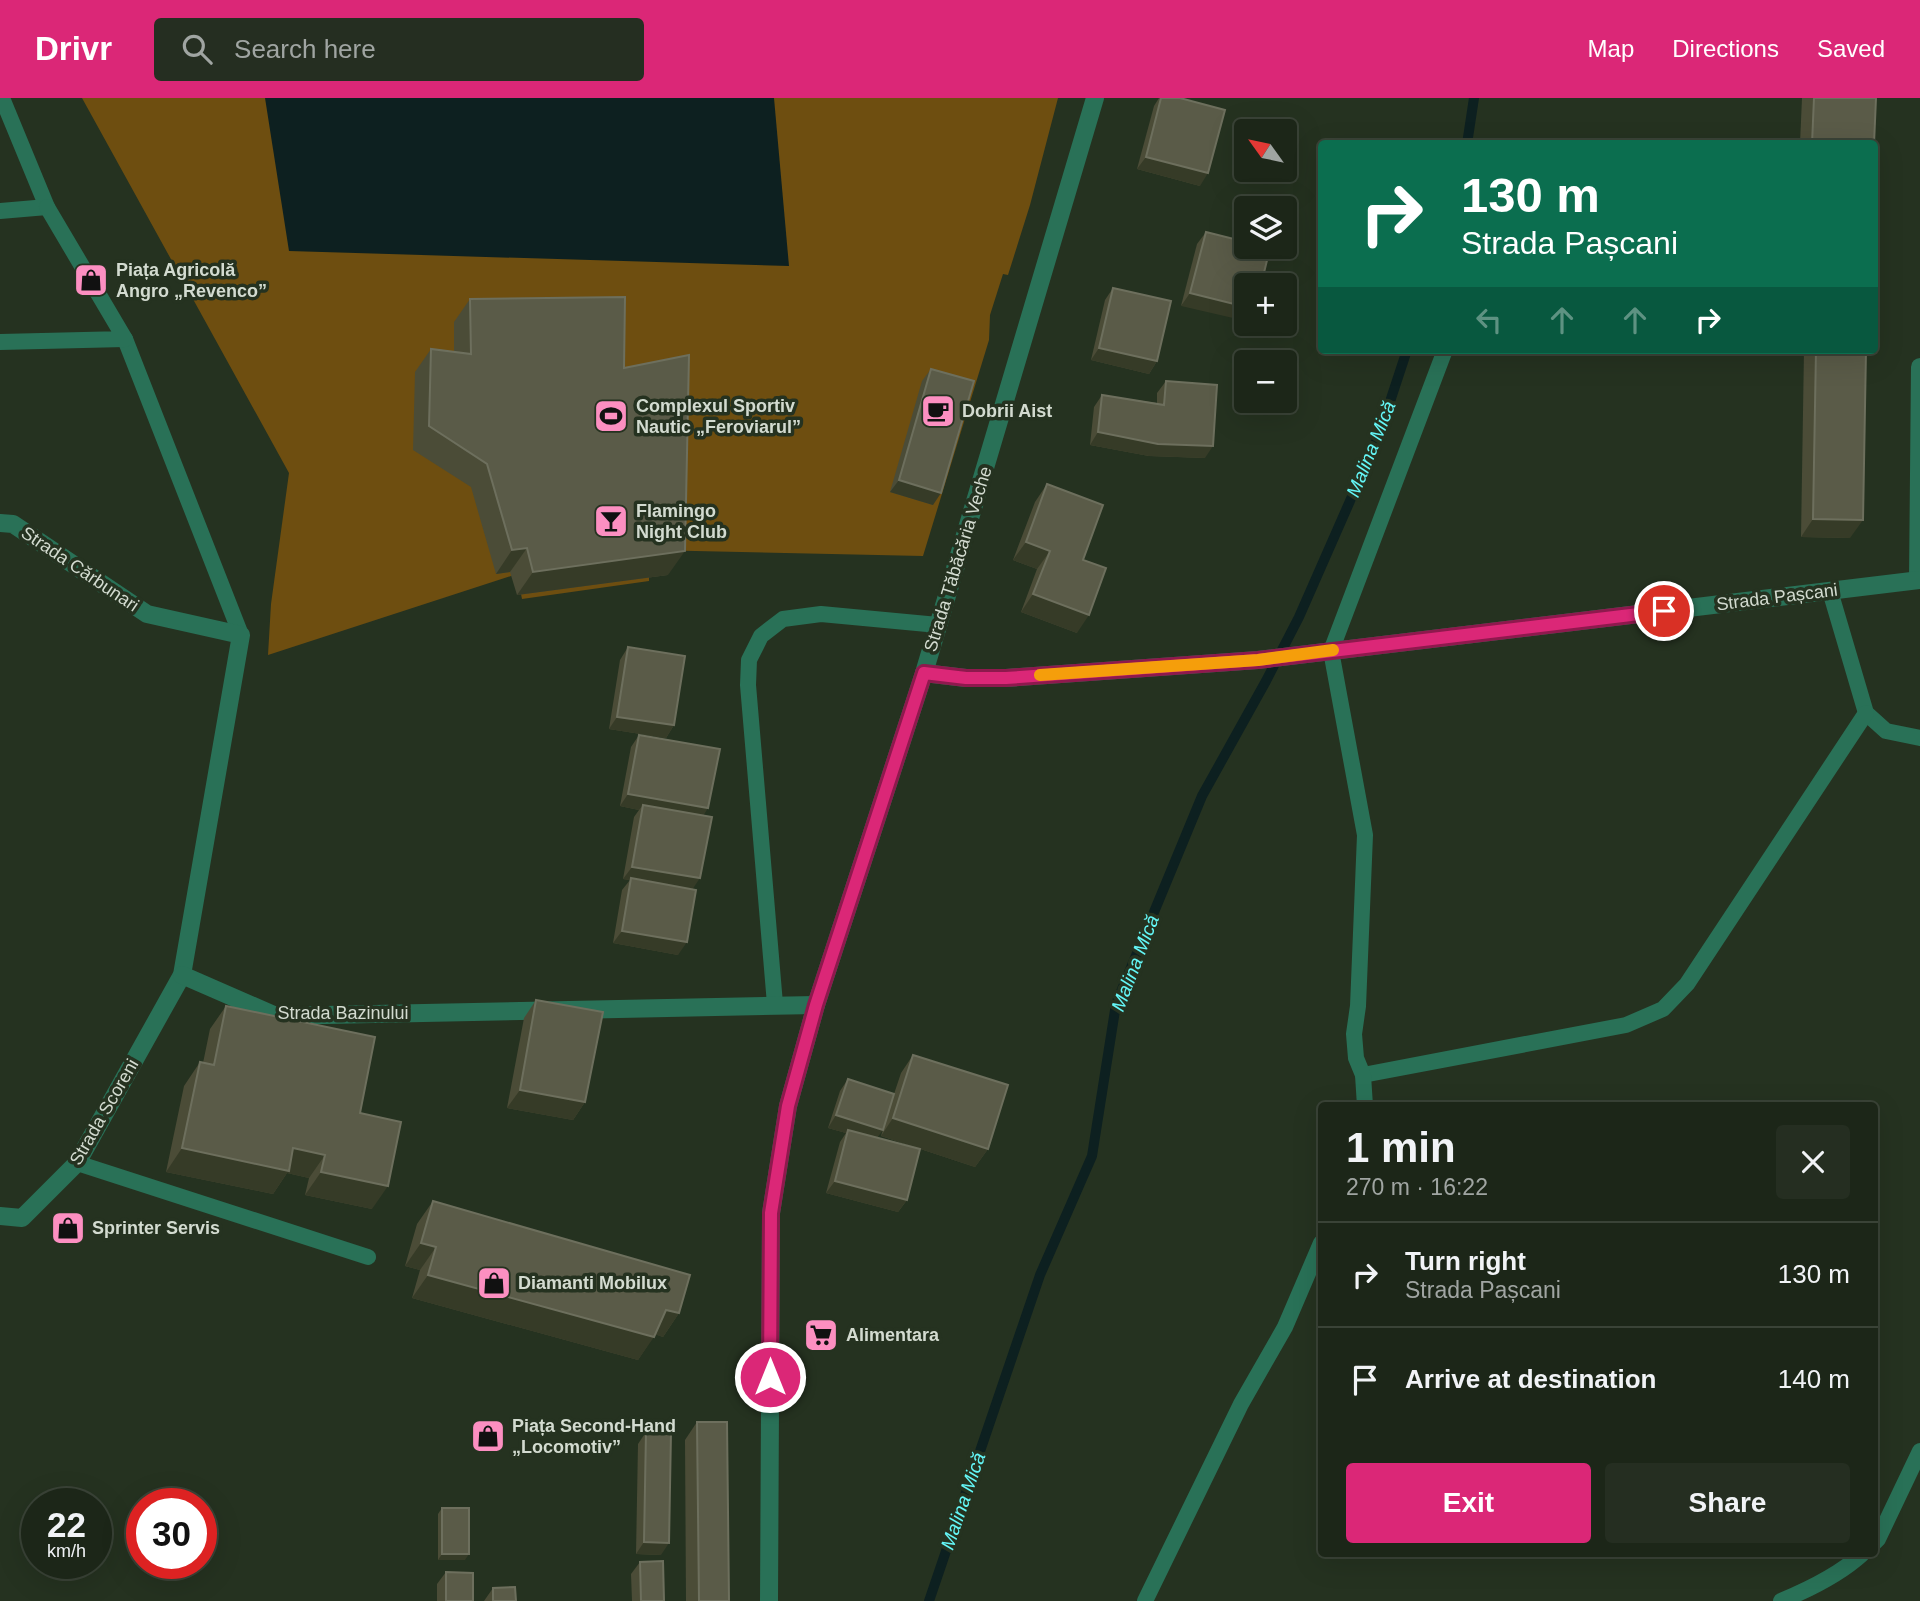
<!DOCTYPE html>
<meta charset="utf-8">
<style>
body{margin:0;font-family:Helvetica,sans-serif;background:#252e21;color:#f1f3f6;height:100vh;display:flex;flex-direction:column;font-size:26px;white-space:nowrap}
*{box-sizing:border-box;margin:0}
p{font-size:23px;color:#a0a5a2}
.icon{flex:none;width:38px;height:38px;fill:none;stroke:currentColor;stroke-width:2;stroke-linecap:round;stroke-linejoin:round}
.map{position:relative;flex:1;overflow:hidden}
.sheet{position:absolute;left:1318px;top:1004px;width:560px;height:455px;display:flex;flex-direction:column;background:#1c2618;border-radius:7px;box-shadow:0 7px 28px #0002,0 0 0 2px #3a4337}
.sheet>*{flex:none}
.guide{position:absolute;left:1318px;top:42px;width:560px;height:214px;border-radius:7px;box-shadow:0 7px 28px #0002,0 0 0 2px #3a4337;background:#0b6e4f;color:#fff;overflow:hidden}
.needle{width:46px;rotate:303deg}
.tools{position:absolute;left:1234px;top:21px;display:grid;gap:14px}
.tools a{display:grid;place-items:center;width:63px;height:63px;border-radius:7px;background:#1c2618;box-shadow:0 7px 28px #0002,0 0 0 2px #3a4337;font-size:35px}
.speed{position:absolute;left:21px;top:1390px;display:flex;gap:14px;font-size:35px;font-weight:700;text-align:center}
.speed>*{display:grid;place-content:center;width:91px;height:91px;border-radius:50%;background:#1c2618;box-shadow:0 7px 28px #0002,0 0 0 2px #3a4337;line-height:1}
.speed small{font-size:18px;font-weight:400}
.speed .limit{border:10px solid #d22;background:#fff;color:#111}
.pin{position:absolute;display:grid;place-items:center;width:60px;height:60px;color:#fff;margin:-30px;border:4px solid #fff;border-radius:50%;box-shadow:0 2px 7px #0007}
.me{position:absolute;width:77px;margin:-38px;rotate:0deg;stroke-linejoin:round;filter:drop-shadow(0 0 5px #0008)}
.turn{display:flex;align-items:center;gap:24px;height:147px;padding:0 28px;font-size:32px}
.turn .icon{width:91px;height:91px;stroke-width:2.5}
.turn b{display:block;font-size:49px;line-height:60px}
.lanes{display:flex;align-items:center;height:66px;padding:0 28px;background:#0003;justify-content:center;gap:35px;direction:ltr}
.lanes .off{opacity:.35}
.round{display:grid;place-items:center;flex:none;width:74px;height:74px;border-radius:7px;background:#252e21}
.summary{display:flex;align-items:center;justify-content:space-between;height:119px;padding:0 28px}
h1{font-size:42px;font-weight:700;line-height:52px}
.primary-button{display:flex;gap:14px;margin-top:auto;padding:14px 28px}
.primary-button a{flex:1;height:80px;border-radius:7px;background:#db2777;color:#fff;font-size:28px;font-weight:700;line-height:80px;text-align:center}
.primary-button a+a{background:#252e21;color:#f1f3f6}
ul{padding:0;list-style:none}
li{display:flex;align-items:center;gap:21px;height:105px;padding:0 28px;border-top:2px solid #3a4337}
li div{flex:1}
li b{display:block;font-size:26px}
li em{font-style:normal}
header{display:flex;align-items:center;gap:42px;box-sizing:border-box;height:98px;padding:0 35px;background:#db2777;color:#fff}
header strong{font-size:33px}
nav{display:flex;gap:38px;margin-inline-start:auto;font-size:24px}
.search{width:490px;height:63px;background:#252e21;display:flex;align-items:center;gap:18px;box-sizing:border-box;padding:0 24px;border-radius:7px;color:#a0a5a2;font-size:26px}
.map>svg:first-child{display:block}
.green{fill:#6e4e10}
.water{fill:#0d2020}
.lines{fill:none;stroke-linecap:round;stroke-linejoin:round}
.stream{stroke:#0d2020;stroke-width:10}
.lane{stroke:#297157;stroke-width:16}
.street{stroke:#297157;stroke-width:18}
.wall{fill:#4b4c37}
.shaded-wall{fill:#363b27}
.building{fill:#5a5b48;stroke:#6d6f5d;stroke-width:2}
.route-casing{stroke:#8e194d;stroke-width:18}
.route{stroke:#db2777;stroke-width:12}
.slow{stroke:#f59e0b;stroke-width:12}
.labels{text-anchor:middle;dominant-baseline:central;stroke-width:7;stroke-linejoin:round;paint-order:stroke}
.poi-label{font-size:18px;font-weight:bold;fill:#d3dbd0;stroke:#253220;text-anchor:start}
.street-label{font-size:18px;fill:#d3dbd0;stroke:#253220}
.water-label{font-size:19px;font-style:italic;fill:#64f7f7;stroke:#253220}
</style>
<header>
<strong>Drivr</strong>
<div class="search"><svg class="icon" aria-label="search" viewBox="0 0 24 24"><circle cx="10" cy="10" r="6"/><path d="M15 15l6 6"/></svg>Search here</div>
<nav><a>Map</a><a>Directions</a><a>Saved</a></nav>
</header>
<div class="map">
<svg width="1920" height="1503" viewBox="0 0 1920 1503">
<rect width="100%" height="100%" fill="#253220"/>
<polygon class="green" points="82,0 1058,0 1030,107 1008,177 1003,176 990,217 989,242 923,458 649,452 649,483 522,501 517,476 268,557 271,506 289,375"/>
<polygon class="water" points="265,0 774,0 789,168 289,153"/>
<g class="lines">
<g class="stream">
<polyline points="1467,46 1474,0"/>
<polyline points="929,1503 1040,1177 1092,1058 1116,906 1202,698 1266,583 1299,519 1379,337 1407,252"/>
</g>
<g class="lane">
<polyline points="0,113 47,109 2,0"/>
<polyline points="125,241 241,537"/>
<polyline points="0,244 125,241 47,109"/>
<polyline points="1830,493 1866,615 1886,633 1920,640"/>
<polyline points="775,906 748,587 749,562 761,538 783,521 821,516 938,527"/>
<polyline points="1363,977 1626,927 1663,911 1687,886 1866,615"/>
<polyline points="1365,1008 1363,977 1356,960 1354,936 1358,908 1365,737 1331,553 1445,252"/>
<polyline points="77,1065 368,1159"/>
<polyline points="1874,1445 1878,1441 1920,1353"/>
<polyline points="1145,1503 1241,1306 1285,1229 1321,1145"/>
<path d="M1781,1503C1810,1491 1839,1477 1862,1456"/>
</g>
<g class="street">
<polyline points="0,425 13,426 147,516 241,537 182,877 77,1065 22,1120 0,1118"/>
<polyline points="1918,482 1920,269"/>
<polyline points="924,575 966,580 1006,580 1258,562 1920,482"/>
<polyline points="182,877 276,918 816,907"/>
<polyline points="769,1503 771,1115 788,1008 816,907 924,575 1095,0"/>
</g>
</g>
<g class="wall">
<polygon points="1159,0 1180,0 1200,88 1137,71 1154,8"/>
<polygon points="1802,0 1876,0 1874,46 1800,46"/>
<polygon points="1206,134 1246,144 1181,208 1197,146"/>
<polygon points="1113,190 1157,263 1149,276 1091,262 1105,202"/>
<polygon points="470,201 624,270 668,477 517,497 510,474 496,476 471,389 413,352 415,274 431,251 454,254 454,224"/>
<polygon points="1804,252 1866,252 1850,440 1801,439"/>
<polygon points="931,271 933,407 890,394 922,283"/>
<polygon points="1166,283 1205,360 1149,358 1090,347 1094,309 1102,297 1157,305 1157,295"/>
<polygon points="1047,386 1083,462 1077,535 1021,514 1037,471 1013,462 1035,404"/>
<polygon points="628,549 674,627 666,640 609,631 620,562"/>
<polygon points="639,637 704,717 693,791 678,857 613,845 622,792 630,782 623,781 634,719 639,712 620,708 631,649"/>
<polygon points="536,902 585,1004 573,1022 507,1010 524,920"/>
<polygon points="226,908 360,1015 372,1111 305,1097 309,1080 287,1075 273,1096 166,1074 184,988 200,964 203,965 210,931"/>
<polygon points="913,957 988,1051 975,1069 881,1038 888,1015 877,1040 907,1102 898,1114 826,1095 840,1044 846,1035 828,1030 840,993 848,981 894,996 901,975"/>
<polygon points="433,1103 679,1215 663,1239 655,1236 638,1262 412,1200 420,1172 405,1168 417,1126"/>
<polygon points="697,1324 729,1503 686,1503 685,1342"/>
<polygon points="646,1334 661,1457 636,1456 638,1346"/>
<polygon points="442,1410 465,1462 438,1462 438,1416"/>
<polygon points="640,1464 664,1503 632,1503 631,1476"/>
<polygon points="446,1474 473,1503 437,1503 437,1486"/>
<polygon points="493,1490 516,1503 484,1503"/>
</g>
<g class="shaded-wall">
<polygon points="1146,59 1208,75 1200,88 1137,71"/>
<polygon points="1190,195 1246,209 1246,223 1181,208"/>
<polygon points="1099,250 1157,263 1149,276 1091,262"/>
<polygon points="1098,334 1213,348 1205,360 1149,358 1090,347"/>
<polygon points="899,382 941,395 933,407 890,394"/>
<polygon points="1813,421 1863,422 1850,440 1801,439"/>
<polygon points="1026,444 1050,453 1037,471 1013,462"/>
<polygon points="527,450 510,474 496,476 512,452"/>
<polygon points="685,453 668,477 517,497 533,474"/>
<polygon points="1033,496 1089,517 1077,535 1021,514"/>
<polygon points="617,619 674,627 666,640 609,631"/>
<polygon points="628,696 708,710 700,723 643,707 639,712 620,708"/>
<polygon points="632,769 700,780 692,792 623,781"/>
<polygon points="622,833 687,844 678,857 613,845"/>
<polygon points="520,992 585,1004 573,1022 507,1010"/>
<polygon points="836,1017 883,1032 874,1044 848,1032 846,1035 828,1030"/>
<polygon points="893,1020 988,1051 975,1069 881,1038"/>
<polygon points="182,1050 293,1050 325,1057 309,1080 287,1075 273,1096 166,1074"/>
<polygon points="321,1074 388,1088 372,1111 305,1097"/>
<polygon points="835,1083 907,1102 898,1114 826,1095"/>
<polygon points="421,1145 436,1149 420,1172 405,1168"/>
<polygon points="428,1177 654,1239 638,1262 412,1200"/>
<polygon points="666,1212 679,1215 663,1239 650,1235"/>
<polygon points="644,1444 669,1445 661,1457 636,1456"/>
<polygon points="442,1456 469,1456 465,1462 438,1462"/>
</g>
<g class="building">
<polygon points="1161,0 1180,0 1225,12 1208,75 1146,59"/>
<polygon points="1814,0 1876,0 1874,46 1812,46"/>
<polygon points="1206,134 1246,144 1246,149 1270,150 1261,187 1246,187 1246,209 1190,195"/>
<polygon points="1113,190 1171,203 1157,263 1099,250"/>
<polygon points="625,199 624,270 689,257 685,453 533,474 527,450 512,452 487,366 429,328 431,251 471,256 470,201"/>
<polygon points="1816,252 1866,252 1863,422 1813,421"/>
<polygon points="931,271 974,283 941,395 899,382"/>
<polygon points="1166,283 1217,287 1213,348 1158,346 1098,334 1102,297 1164,307"/>
<polygon points="1047,386 1103,407 1083,462 1106,470 1089,517 1033,496 1050,453 1026,444"/>
<polygon points="628,549 685,558 674,627 617,619"/>
<polygon points="639,637 720,651 708,710 628,696"/>
<polygon points="643,707 712,719 700,780 632,769"/>
<polygon points="631,780 696,792 687,844 622,833"/>
<polygon points="536,902 603,914 585,1004 520,992"/>
<polygon points="226,908 375,939 360,1015 401,1024 388,1088 321,1074 325,1057 293,1050 289,1073 182,1050 200,964 214,967"/>
<polygon points="913,957 1008,987 988,1051 893,1020"/>
<polygon points="848,981 894,996 883,1032 836,1017"/>
<polygon points="848,1032 920,1051 907,1102 835,1083"/>
<polygon points="433,1103 690,1177 679,1215 666,1212 654,1239 428,1177 436,1149 421,1145"/>
<polygon points="697,1324 727,1324 729,1503 699,1503"/>
<polygon points="646,1334 671,1334 669,1445 644,1444"/>
<rect x="442" y="1410" width="27" height="46"/>
<polygon points="663,1463 664,1503 641,1503 640,1464"/>
<polygon points="446,1474 473,1475 473,1503 446,1503"/>
<polygon points="515,1489 516,1503 493,1503 493,1490"/>
</g>
<g class="lines">
<g class="route-casing">
<polyline id="route" points="770,1279 771,1115 788,1008 816,907 924,575 966,580 1006,580 1258,562 1664,513"/>
</g>
<use href="#route" class="route"/>
<polyline class="slow" points="1040,577 1258,562 1333,552"/>
</g>
<defs>
<g id="shop-square" transform="scale(1.75)"><rect x="-9" y="-9" width="18" height="18" rx="4" fill="#fc8fc1" stroke="#253220"/><path d="M-5-2.5h2.3a2.7 3.5 0 0 1 5.4 0H5L5.5 6h-11ZM-1.5-2.5h3a1.5 2.3 0 0 0-3 0Z" fill="#111"/></g>
<g id="cafe-square" transform="scale(1.75)"><rect x="-9" y="-9" width="18" height="18" rx="4" fill="#fc8fc1" stroke="#253220"/><path d="M-5.5-4.5H6V0H3Q3 3.5 0 3.5H-2.5Q-5.5 3.5-5.5 0ZM3-3.2v2h1.7v-2ZM-6 4.5H4V6H-6Z" fill="#111"/></g>
<g id="stadium-square" transform="scale(1.75)"><rect x="-9" y="-9" width="18" height="18" rx="4" fill="#fc8fc1" stroke="#253220"/><path d="M0-5a6.5 5 0 1 0 0 10a6.5 5 0 1 0 0-10ZM-3.5-1.8h7v3.6h-7Z" fill="#111"/></g>
<g id="bar-square" transform="scale(1.75)"><rect x="-9" y="-9" width="18" height="18" rx="4" fill="#fc8fc1" stroke="#253220"/><path d="M-6-5H6L.8 .8V4.5H3.5V6h-7V4.5H-.8V.8Z" fill="#111"/></g>
<g id="supermarket-square" transform="scale(1.75)"><rect x="-9" y="-9" width="18" height="18" rx="4" fill="#fc8fc1" stroke="#253220"/><path d="M-6-5.5h2.5l.6 2H6L4.5 2H-2.5L-4.4-4H-6ZM-1.5 3.2a1.3 1.3 0 1 0 .1 0ZM3 3.2a1.3 1.3 0 1 0 .1 0Z" fill="#111"/></g>
</defs>
<g fill-rule="evenodd">
<use href="#shop-square" x="91" y="182"/>
<use href="#cafe-square" x="938" y="313"/>
<use href="#stadium-square" x="611" y="318"/>
<use href="#bar-square" x="611" y="423"/>
<use href="#shop-square" x="68" y="1130"/>
<use href="#shop-square" x="494" y="1185"/>
<use href="#supermarket-square" x="821" y="1237"/>
<use href="#shop-square" x="488" y="1338"/>
</g>
<g class="labels">
<g class="poi-label">
<text x="116" y="172">Piața Agricolă<tspan x="116" dy="21">Angro „Revenco”</tspan></text>
<text x="636" y="308">Complexul Sportiv<tspan x="636" dy="21">Nautic „Feroviarul”</tspan></text>
<text x="962" y="313">Dobrii Aist</text>
<text x="636" y="413">Flamingo<tspan x="636" dy="21">Night Club</tspan></text>
<text x="92" y="1130">Sprinter Servis</text>
<text x="518" y="1185">Diamanti Mobilux</text>
<text x="846" y="1237">Alimentara</text>
<text x="512" y="1328">Piața Second-Hand<tspan x="512" dy="21">„Locomotiv”</tspan></text>
</g>
<g class="street-label">
<text transform="translate(958 461) rotate(-73)">Strada Tăbăcăria Veche</text>
<text transform="translate(80 471) rotate(34)">Strada Cărbunari</text>
<text transform="translate(1777 499) rotate(-7)">Strada Pașcani</text>
<text x="343" y="915">Strada Bazinului</text>
<text transform="translate(104 1014) rotate(-60)">Strada Scoreni</text>
</g>
<g class="water-label">
<text transform="translate(1371 351) rotate(-68)">Malina Mică</text>
<text transform="translate(1135 865) rotate(-69)">Malina Mică</text>
<text transform="translate(963 1403) rotate(-71)">Malina Mică</text>
</g>
</g>
</svg>
<div class="tools">
<a><svg class="needle" viewBox="-14 -14 28 28"><path d="M0-13l5 13h-10z" fill="#e53935"/><path d="M0 13l5-13h-10z" fill="#a0a5a2"/></svg></a>
<a><svg class="icon" aria-label="layers" viewBox="0 0 24 24"><path d="M12 4l9 5-9 5-9-5zM3 14l9 5 9-5"/></svg></a>
<a>+</a>
<a>−</a>
</div>
<div class="speed"><div>22<small>km/h</small></div><div class="limit">30</div></div>
<div class="pin" style="left:1664px;top:513px;background:#d93025"><svg class="icon" aria-label="arrive" viewBox="0 0 24 24"><path d="M6 21V4h12l-3 4 3 4H6"/></svg></div>
<svg class="me" style="left:770px;top:1279px" viewBox="-20 -20 40 40"><circle r="17" fill="#db2777" stroke="#fff" stroke-width="3"/><path d="M0-11L8 9 0 5-8 9z" fill="#fff"/></svg>
<div class="guide">
<div class="turn"><svg class="icon" aria-label="right" viewBox="0 0 24 24"><path d="M7 20v-9h11M14 6l5 5-5 5"/></svg><div><b>130 m</b>Strada Pașcani</div></div>
<div class="lanes"><svg class="icon off" aria-label="left" viewBox="0 0 24 24"><path d="M17 20v-9H6M10 6l-5 5 5 5"/></svg><svg class="icon off" aria-label="ahead" viewBox="0 0 24 24"><path d="M12 20V5M6 11l6-6 6 6"/></svg><svg class="icon off" aria-label="ahead" viewBox="0 0 24 24"><path d="M12 20V5M6 11l6-6 6 6"/></svg><svg class="icon" aria-label="right" viewBox="0 0 24 24"><path d="M7 20v-9h11M14 6l5 5-5 5"/></svg></div>
</div>
<section class="sheet">
<div class="summary"><div><h1>1 min</h1><p>270 m · 16:22</p></div><a class="round"><svg class="icon" aria-label="close" viewBox="0 0 24 24"><path d="M6 6l12 12M18 6L6 18"/></svg></a></div>
<ul>
<li><svg class="icon" aria-label="right" viewBox="0 0 24 24"><path d="M7 20v-9h11M14 6l5 5-5 5"/></svg><div><b>Turn right</b><p>Strada Pașcani</p></div><em>130 m</em></li>
<li><svg class="icon" aria-label="arrive" viewBox="0 0 24 24"><path d="M6 21V4h12l-3 4 3 4H6"/></svg><div><b>Arrive at destination</b></div><em>140 m</em></li>
</ul>
<div class="primary-button"><a>Exit</a><a>Share</a></div>
</section>
</div>
